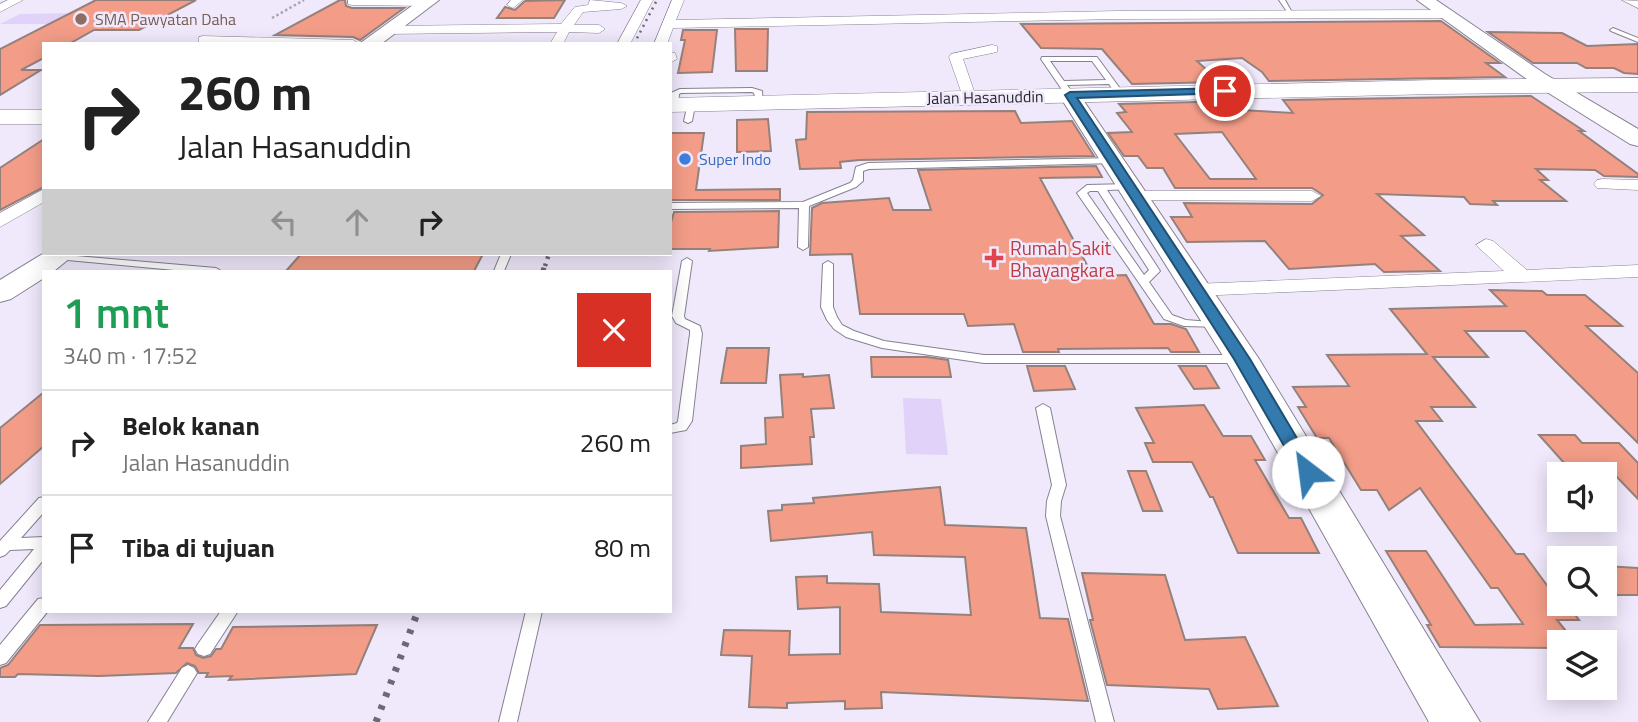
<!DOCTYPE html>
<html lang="id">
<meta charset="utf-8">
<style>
body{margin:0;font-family:"Titillium Web",sans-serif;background:#f6f6f6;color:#222;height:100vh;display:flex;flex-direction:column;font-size:26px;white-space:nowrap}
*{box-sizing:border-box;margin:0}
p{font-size:23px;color:#767676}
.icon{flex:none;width:38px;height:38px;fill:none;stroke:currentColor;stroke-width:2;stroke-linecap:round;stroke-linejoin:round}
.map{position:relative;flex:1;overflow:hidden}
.side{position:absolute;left:42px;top:270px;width:630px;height:343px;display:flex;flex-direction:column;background:#fff;border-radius:0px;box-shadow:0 4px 18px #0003}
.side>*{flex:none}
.banner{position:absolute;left:42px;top:42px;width:630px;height:214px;border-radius:0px;box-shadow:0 4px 18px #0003;background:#fff;color:#222;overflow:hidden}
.buttons{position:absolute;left:1547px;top:462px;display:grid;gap:14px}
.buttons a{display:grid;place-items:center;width:70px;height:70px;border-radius:0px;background:#fff;box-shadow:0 4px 18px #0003;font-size:35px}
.pin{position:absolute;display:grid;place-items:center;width:60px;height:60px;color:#fff;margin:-30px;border:4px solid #fff;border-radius:50%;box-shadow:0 2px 7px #0007}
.me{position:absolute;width:77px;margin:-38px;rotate:330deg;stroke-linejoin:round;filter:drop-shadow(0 0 5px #0008)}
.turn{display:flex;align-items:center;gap:24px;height:147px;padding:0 21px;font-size:32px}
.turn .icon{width:91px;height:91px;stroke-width:2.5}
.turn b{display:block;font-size:49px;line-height:60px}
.lanes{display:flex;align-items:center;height:66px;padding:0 21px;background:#0003;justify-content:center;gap:35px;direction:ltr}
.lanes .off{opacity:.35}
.round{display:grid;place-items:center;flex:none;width:74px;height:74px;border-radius:0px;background:#f6f6f6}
.summary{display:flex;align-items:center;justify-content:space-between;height:119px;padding:0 21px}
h1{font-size:42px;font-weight:600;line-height:52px;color:#1e9e55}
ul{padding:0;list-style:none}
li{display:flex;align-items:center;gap:21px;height:105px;padding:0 21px;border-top:2px solid #e0e0e0}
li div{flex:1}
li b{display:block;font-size:26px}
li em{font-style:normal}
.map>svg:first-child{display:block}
.green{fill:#e0d2f8}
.building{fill:#f39d88;stroke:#95817c;stroke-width:2;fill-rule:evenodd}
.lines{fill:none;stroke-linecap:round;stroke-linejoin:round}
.lane-casing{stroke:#868090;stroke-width:2}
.street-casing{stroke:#868090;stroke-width:1}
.secondary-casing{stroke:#868090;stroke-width:2}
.primary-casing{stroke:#868090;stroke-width:1}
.path{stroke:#a9a3b2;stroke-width:2.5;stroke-dasharray:2.5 2.5;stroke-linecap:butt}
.lane{fill:#fff;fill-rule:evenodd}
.street{fill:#fff;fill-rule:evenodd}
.secondary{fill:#fff;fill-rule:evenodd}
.primary{fill:#fff;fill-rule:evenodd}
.rail-far3{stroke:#6d6974;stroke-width:2.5;stroke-dasharray:2 4.5;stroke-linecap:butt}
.rail-far2{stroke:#6d6974;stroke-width:4.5;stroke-dasharray:2.5 5;stroke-linecap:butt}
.rail-far1{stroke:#6d6974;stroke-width:5;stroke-dasharray:3.5 7;stroke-linecap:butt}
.rail{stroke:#6d6974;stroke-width:7;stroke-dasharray:4.5 9;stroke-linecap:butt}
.route{fill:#337aaf;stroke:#214f72;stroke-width:2}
.education-dot{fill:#8d6e63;stroke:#f0e9fc;stroke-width:2.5}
.shop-dot{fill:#3f7fe0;stroke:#f0e9fc;stroke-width:2.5}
.health-dot{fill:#e0444e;stroke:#f0e9fc;stroke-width:2.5}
.labels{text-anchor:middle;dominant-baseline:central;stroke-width:5;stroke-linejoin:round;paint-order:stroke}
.far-education-label{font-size:16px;fill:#785e54;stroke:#f0e9fc;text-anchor:start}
.far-street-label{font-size:16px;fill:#2a272e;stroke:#f0e9fc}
.far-shop-label{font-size:16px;fill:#366cbe;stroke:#f0e9fc;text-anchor:start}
.health-label{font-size:19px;fill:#be3a42;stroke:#f0e9fc;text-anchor:start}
</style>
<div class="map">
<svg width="1638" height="722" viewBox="0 0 1638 722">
<rect width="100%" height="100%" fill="#f0e9fc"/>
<g class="green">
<polygon points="76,13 56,24 0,24 20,14"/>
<polygon points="903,398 941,399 948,455 906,454"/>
</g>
<g class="building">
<polygon points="96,0 196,0 139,30 94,30 69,44 44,44 44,58 21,70 41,70 0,95 0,49"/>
<polygon points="340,0 345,0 346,6 352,8 404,8 360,40 353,37 275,35"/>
<polygon points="565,0 554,18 497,18 505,7 515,10 525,1"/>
<polygon points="1441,21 1500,63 1486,63 1505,77 1269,81 1262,72 1242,58 1197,61 1220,82 1132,84 1102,49 1041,48 1021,24"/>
<polygon points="735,29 768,29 767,71 736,71"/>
<polygon points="683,30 717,30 712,72 678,73 685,40 681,40"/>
<polygon points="1488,32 1562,33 1587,46 1638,44 1638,74 1624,73 1614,68 1586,68 1577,63 1533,63"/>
<path d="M1531,96L1584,131H1579L1638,174V177L1604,176L1595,170L1536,169L1548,180H1540L1566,201H1493L1497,205L1470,204L1464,197L1377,194L1424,235L1401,236L1440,271L1384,272L1375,264L1289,269L1265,241L1187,242L1171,217H1192L1184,203L1312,204L1323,195L1312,188H1175L1163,168H1147L1138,156H1124L1108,133L1132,132L1117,113L1126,112L1119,104L1237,101L1241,110L1293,113L1283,100ZM1222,132L1256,179H1210L1175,134Z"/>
<polygon points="1015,111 1021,123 1072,121 1094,156 859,160 840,162 841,168 800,169 796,140 806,139 807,112"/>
<polygon points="768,119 771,151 737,152 737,120"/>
<polygon points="670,133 704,133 696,190 780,189 780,200 670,200"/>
<polygon points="44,139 44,187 0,210 0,168"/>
<polygon points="1096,166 1102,177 1040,178 1093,276 1126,275 1154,324 1171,324 1186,329 1199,352 1171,352 1168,348 1058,349 1059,352 1023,352 1014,324 968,326 964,314 860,314 852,254 810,255 812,208 822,203 889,198 893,210 931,210 918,170"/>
<polygon points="779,211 778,247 709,251 710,249 670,249 670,226 674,212"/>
<polygon points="301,254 483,254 474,271 286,271"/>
<polygon points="1490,290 1542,291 1547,295 1585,295 1622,326 1586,326 1638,373 1638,443 1525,331 1465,331 1488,357 1433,357 1475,407 1431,407 1442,421 1416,421 1516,554 1524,554 1549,588 1555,588 1559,593 1559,604 1567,604 1579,620 1557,620 1575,642 1559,642 1559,648 1440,647 1427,625 1431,625 1386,551 1426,551 1475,625 1523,624 1498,588 1491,588 1420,488 1389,510 1377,490 1361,490 1329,438 1317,438 1298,407 1306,407 1293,387 1349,386 1327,355 1427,354 1390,309 1506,306"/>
<polygon points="727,348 769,348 766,383 721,383"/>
<polygon points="871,357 927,357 948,360 951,377 872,377"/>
<polygon points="1027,366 1065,366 1075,389 1034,391"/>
<polygon points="1179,366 1206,366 1219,388 1194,389"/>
<polygon points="803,374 803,377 829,375 834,408 811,409 814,437 810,437 812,464 741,468 741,446 766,444 765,418 783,417 780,375"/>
<polygon points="44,392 44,446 0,484 0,428"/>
<polygon points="1204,405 1223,436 1251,436 1265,460 1255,460 1289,518 1301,518 1319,553 1238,553 1213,497 1210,497 1192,462 1153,462 1145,443 1154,443 1136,408"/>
<polygon points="1539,435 1575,435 1582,443 1619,443 1638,463 1638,499 1615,475 1574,474"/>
<polygon points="1128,471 1146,471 1162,511 1143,511"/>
<polygon points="940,487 945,525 1026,528 1040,618 1068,619 1088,701 881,692 882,708 845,709 845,701 787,703 787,708 749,707 752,656 721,655 724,630 790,631 789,655 840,654 840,607 798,609 796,577 827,576 827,583 879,584 881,612 971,615 965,557 874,555 872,532 771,541 768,511 782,510 782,505 814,503 813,498"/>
<polygon points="1605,566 1638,568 1638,595 1605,595"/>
<polygon points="1082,573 1165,575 1185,640 1245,637 1278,706 1218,709 1209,689 1107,685 1090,620 1093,620"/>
<polygon points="193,624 179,648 193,648 196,655 203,658 211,656 216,649 221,649 233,627 377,625 356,674 229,680 232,676 206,677 208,673 199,673 195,666 187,663 176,673 99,676 18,674 15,677 0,677 0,668 8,665 40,625"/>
</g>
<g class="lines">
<g class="lane-casing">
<g id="lane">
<polygon points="1279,0 1285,0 1294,16 1290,16"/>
<polygon points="1613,28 1638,38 1638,42 1611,31 1610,30"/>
<path d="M1042,57H1097L1124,94L1117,96L1109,84L1067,85L1074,95L1067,97L1041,59ZM1050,61H1092L1106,80L1064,81Z"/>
<polygon points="752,88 762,91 763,105 757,105 754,93 752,92 681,93 679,94 678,107 671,105 671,93 680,89"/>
<polygon points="688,103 695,105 692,121 688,123 684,121"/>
<polygon points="1113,158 1117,161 1116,163 869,169 863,171 863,181 856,187 809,206 808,247 803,250 798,247 799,208 670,209 670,203 803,202 850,183 853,180 856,167 868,163"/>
<path d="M1130,184L1133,185V189L1107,190L1160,271L1149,282L1172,315L1186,320L1222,323L1224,325L1222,327L1184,326L1164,319L1077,193L1087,185ZM1090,191H1098L1149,270L1144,275L1087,193Z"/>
<polygon points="53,254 216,268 221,271 185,271 57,259 53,258 52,256"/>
<polygon points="501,254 511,254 504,271 494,271"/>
<polygon points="687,258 692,261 684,316 685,319 700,326 702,334 692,421 686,430 670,433 670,425 677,423 678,421 690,334 690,330 676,323 672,316 682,261"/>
<polygon points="828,261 833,264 833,307 837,317 842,325 854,331 884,341 984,355 1240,355 1246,359 1240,363 984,363 882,348 846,337 834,329 827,320 821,307 823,264"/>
<polygon points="1043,404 1050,408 1066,485 1061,501 1060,516 1114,722 1096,722 1046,516 1047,501 1052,485 1036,408"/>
<polygon points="44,497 44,512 21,538 44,537 44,559 6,606 0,608 0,590 34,549 10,550 5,555 0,557 0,541 39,498"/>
<polygon points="44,598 44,611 48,611 6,663 0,665 0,645 38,599"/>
<polygon points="221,611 238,611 210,654 204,656 198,654 195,649 198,644"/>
<polygon points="526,611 542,611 517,722 499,722"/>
<polygon points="188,665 194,668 197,673 167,722 148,722 182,668"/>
</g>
</g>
<g class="street-casing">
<g id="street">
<polygon points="8,0 23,0 0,12 0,4"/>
<polygon points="348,0 429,0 433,3 427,6 352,5 348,4"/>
<polygon points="511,0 523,0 513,8 507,5"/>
<polygon points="590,0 621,3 627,6 621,9 583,12 574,25 599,25 605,29 599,33 569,32 563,44 550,44 557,32 388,34 382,30 388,26 561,24 575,7 588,5"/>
<polygon points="641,0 653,0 630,44 617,44"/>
<polygon points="672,0 684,0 676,20 1119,11 1445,10 1451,14 1445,18 1119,19 673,28 667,44 654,44"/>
<polygon points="1622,0 1638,1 1638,8"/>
<polygon points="203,36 353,40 359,44 199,43 199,37"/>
<polygon points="992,45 997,46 997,52 963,59 976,97 969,101 964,100 949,57 951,54"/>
<polygon points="670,52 675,53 677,59 670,63"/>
<polygon points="1603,179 1638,180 1638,190 1597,188 1594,184 1597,180"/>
<polygon points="44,189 44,202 0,227 0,213"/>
<polygon points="1136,191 1312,191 1321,196 1312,201 1130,200 1127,196 1130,192"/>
<polygon points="1486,239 1493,241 1527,270 1638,265 1638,277 1195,296 1188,294 1185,290 1188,286 1195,284 1504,271 1476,245"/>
</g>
</g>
<g class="secondary-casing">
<g id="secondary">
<polygon points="420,0 439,0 381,44 359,44"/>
<polygon points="1417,0 1436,0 1545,74 1638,129 1638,146 1630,144 1531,82"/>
<polygon points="1070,89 1077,91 1259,359 1480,722 1429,722 1225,359 1059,95 1063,91"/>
<polygon points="44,253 75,254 54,271 44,271 44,278 11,299 0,302 0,280"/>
</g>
</g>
<g class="primary-casing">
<g id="primary">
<polygon points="1638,78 1638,92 1435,94 670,112 670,98 1435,80"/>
<rect x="0" y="110" width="44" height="14"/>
</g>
</g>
<polyline class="path" points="272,18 304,0"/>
<use href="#lane" class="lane"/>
<use href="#street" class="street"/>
<use href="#secondary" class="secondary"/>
<use href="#primary" class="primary"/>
<polyline class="rail-far3" points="634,44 657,0"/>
<polyline class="rail-far2" points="545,266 549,254"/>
<polyline class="rail-far1" points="543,271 545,264"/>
<polyline class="rail" points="376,722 418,611"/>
</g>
<polygon class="route" points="1225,88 1229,89 1229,93 1077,98 1250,359 1317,472 1315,477 1302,477 1234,359 1065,95 1070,92"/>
<circle class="education-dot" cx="81" cy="19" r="7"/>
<circle class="shop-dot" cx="685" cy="159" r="7"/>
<path class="health-dot" d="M990.5 247.5h7v7h7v7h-7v7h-7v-7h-7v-7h7z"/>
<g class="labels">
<g class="far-education-label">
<text x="95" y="19">SMA Pawyatan Daha</text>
</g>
<g class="far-street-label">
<text transform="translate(985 97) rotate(-1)">Jalan Hasanuddin</text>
</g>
<g class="far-shop-label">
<text x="699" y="159">Super Indo</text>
</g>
<g class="health-label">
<text x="1010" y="247">Rumah Sakit<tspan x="1010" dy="22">Bhayangkara</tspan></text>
</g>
</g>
</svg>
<div class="buttons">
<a><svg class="icon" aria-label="sound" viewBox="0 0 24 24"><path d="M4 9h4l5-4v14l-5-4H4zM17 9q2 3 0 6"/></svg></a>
<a><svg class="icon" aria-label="search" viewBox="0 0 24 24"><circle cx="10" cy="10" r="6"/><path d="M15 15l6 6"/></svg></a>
<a><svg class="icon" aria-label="layers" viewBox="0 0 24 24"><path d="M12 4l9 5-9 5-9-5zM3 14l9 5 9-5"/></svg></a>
</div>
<div class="pin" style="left:1225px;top:91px;background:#d93025"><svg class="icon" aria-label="arrive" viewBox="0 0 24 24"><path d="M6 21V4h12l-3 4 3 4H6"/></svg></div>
<svg class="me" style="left:1308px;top:472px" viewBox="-20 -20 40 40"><circle r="19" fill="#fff"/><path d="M0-13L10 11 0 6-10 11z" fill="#337aaf"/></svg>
<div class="banner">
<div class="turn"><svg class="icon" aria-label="right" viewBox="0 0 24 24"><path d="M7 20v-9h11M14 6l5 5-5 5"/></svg><div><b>260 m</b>Jalan Hasanuddin</div></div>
<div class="lanes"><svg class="icon off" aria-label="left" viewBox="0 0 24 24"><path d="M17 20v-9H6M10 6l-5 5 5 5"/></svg><svg class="icon off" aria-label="ahead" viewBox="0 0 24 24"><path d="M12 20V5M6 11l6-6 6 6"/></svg><svg class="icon" aria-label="right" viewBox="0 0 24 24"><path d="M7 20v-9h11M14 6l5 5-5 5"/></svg></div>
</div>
<section class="side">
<div class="summary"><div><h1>1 mnt</h1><p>340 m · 17:52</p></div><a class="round" style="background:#d93025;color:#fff"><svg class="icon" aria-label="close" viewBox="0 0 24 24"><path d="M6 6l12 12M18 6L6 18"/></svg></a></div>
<ul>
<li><svg class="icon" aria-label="right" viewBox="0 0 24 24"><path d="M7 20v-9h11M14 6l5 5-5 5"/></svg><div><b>Belok kanan</b><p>Jalan Hasanuddin</p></div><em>260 m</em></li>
<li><svg class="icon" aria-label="arrive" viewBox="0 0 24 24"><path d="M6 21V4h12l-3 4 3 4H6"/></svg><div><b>Tiba di tujuan</b></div><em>80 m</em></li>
</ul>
</section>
</div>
